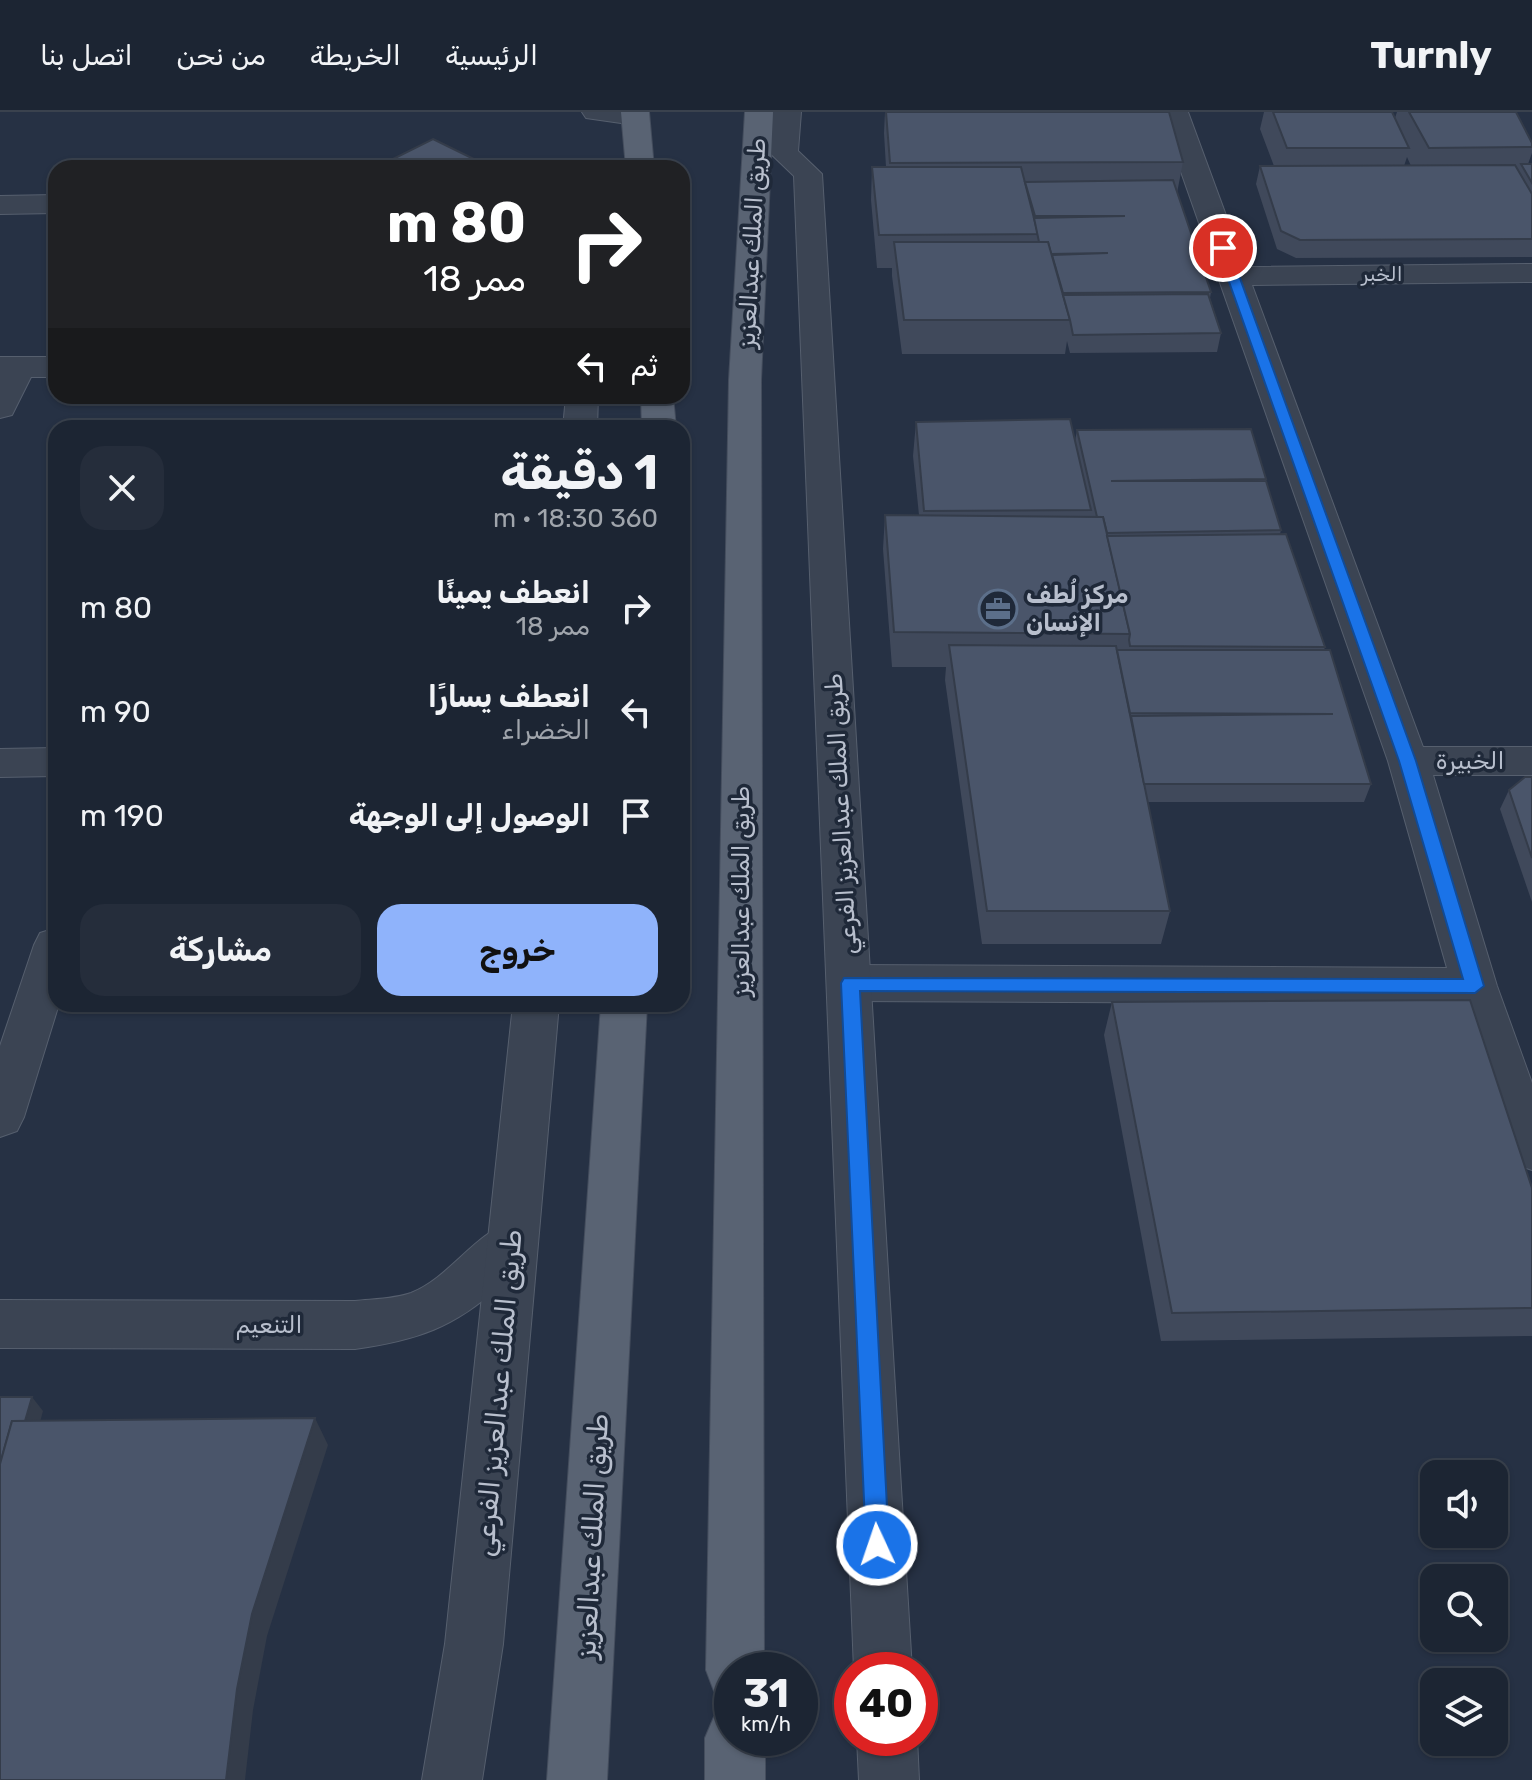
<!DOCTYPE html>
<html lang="ar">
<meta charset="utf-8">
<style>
body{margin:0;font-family:Rubik,Vazirmatn,sans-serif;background:#252d3b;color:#f1f3f6;direction:rtl;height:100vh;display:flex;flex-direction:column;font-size:30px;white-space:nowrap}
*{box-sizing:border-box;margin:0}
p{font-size:26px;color:#a0a5ac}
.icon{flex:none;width:44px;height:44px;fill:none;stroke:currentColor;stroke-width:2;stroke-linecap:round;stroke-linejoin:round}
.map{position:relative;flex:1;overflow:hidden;direction:ltr}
.side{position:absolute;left:48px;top:308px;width:642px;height:592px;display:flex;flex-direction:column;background:#1c2533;border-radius:24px;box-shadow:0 2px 6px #0004,0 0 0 2px #3a424e;direction:rtl}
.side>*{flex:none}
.guide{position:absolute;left:48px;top:48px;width:642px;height:244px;border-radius:24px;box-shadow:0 2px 6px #0004,0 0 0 2px #3a424e;direction:rtl;background:#202124;color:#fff;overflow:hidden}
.controls{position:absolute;left:1420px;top:1348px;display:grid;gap:16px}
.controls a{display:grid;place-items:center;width:88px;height:88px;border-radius:16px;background:#1c2533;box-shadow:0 2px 6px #0004,0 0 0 2px #3a424e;font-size:40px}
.speed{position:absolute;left:714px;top:1540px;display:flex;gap:16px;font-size:40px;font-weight:700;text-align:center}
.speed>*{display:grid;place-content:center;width:104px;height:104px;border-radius:50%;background:#1c2533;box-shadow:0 2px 6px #0004,0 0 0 2px #3a424e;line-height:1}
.speed small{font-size:20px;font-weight:400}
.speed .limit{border:12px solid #d22;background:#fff;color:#111}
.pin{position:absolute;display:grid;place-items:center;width:68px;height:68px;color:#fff;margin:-34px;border:4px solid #fff;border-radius:50%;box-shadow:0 2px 8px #0007}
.me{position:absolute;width:88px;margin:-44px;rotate:357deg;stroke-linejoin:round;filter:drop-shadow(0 0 6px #0008)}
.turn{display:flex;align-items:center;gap:28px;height:168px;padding:0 32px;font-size:36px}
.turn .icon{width:104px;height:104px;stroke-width:2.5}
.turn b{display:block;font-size:56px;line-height:68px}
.then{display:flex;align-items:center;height:76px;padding:0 32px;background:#0003;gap:16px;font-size:30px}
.round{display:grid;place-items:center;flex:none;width:84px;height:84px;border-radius:24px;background:#252d3b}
.headline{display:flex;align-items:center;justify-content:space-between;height:136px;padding:0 32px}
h1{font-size:48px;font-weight:700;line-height:60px}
.primary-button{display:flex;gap:16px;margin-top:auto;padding:16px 32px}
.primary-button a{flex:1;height:92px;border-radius:24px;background:#8fb3fb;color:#111;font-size:32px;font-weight:700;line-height:92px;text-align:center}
.primary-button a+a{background:#252d3b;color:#f1f3f6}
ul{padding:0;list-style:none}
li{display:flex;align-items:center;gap:24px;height:104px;padding:0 32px}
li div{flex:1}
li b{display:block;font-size:30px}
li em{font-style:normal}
header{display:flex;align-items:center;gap:48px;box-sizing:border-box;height:112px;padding:0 40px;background:#1c2533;border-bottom:2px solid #3a424e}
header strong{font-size:38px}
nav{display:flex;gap:44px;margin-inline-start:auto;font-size:28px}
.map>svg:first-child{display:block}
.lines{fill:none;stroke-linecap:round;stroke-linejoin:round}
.minor-casing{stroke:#565f6e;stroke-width:2}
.tertiary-casing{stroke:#565f6e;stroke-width:2}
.primary-casing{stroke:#444d5d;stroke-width:2}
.minor{fill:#3b4453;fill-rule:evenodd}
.tertiary{fill:#3b4453;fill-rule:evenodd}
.primary{fill:#596373;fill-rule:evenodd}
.wall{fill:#40495b;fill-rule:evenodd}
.shaded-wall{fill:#343c4a}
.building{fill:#4a556a;stroke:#343c4a;stroke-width:2}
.route{fill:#1a73e8;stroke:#114b97;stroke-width:2}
.labels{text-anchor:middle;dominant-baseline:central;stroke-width:7;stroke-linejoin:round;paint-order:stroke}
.far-street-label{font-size:20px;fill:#b8bfcd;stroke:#1f2939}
.street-label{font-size:24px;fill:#b8bfcd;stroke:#1f2939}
.poi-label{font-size:24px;font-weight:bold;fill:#b8bfcd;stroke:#1f2939;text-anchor:start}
.near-street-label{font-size:28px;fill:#b8bfcd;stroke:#1f2939}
</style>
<header>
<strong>Turnly</strong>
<nav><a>الرئيسية</a><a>الخريطة</a><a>من نحن</a><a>اتصل بنا</a></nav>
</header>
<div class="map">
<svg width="1532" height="1668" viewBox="0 0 1532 1668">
<rect width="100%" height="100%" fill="#263144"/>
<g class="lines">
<g class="minor-casing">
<g id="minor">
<polygon points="1160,0 1188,0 1245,155 1532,152 1532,170 1252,173 1423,635 1532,635 1532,663 1433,663 1497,874 1532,971 1532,1058 1515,1052 1508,1038 1459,892 850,889 834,884 828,871 834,858 850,853 1447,856 1388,649"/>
<polygon points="56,83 56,101 0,102 0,84"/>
<polygon points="0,245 56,245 56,265 31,265 12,303 0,306"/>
<polygon points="56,636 56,664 0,665 0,637"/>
<polygon points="56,816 56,892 59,892 24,1005 17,1019 0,1025 0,934 34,833 40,821"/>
<path d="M512,1109L530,1115L537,1131C529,1149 516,1160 501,1173C454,1216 417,1228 355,1237L0,1236V1188L355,1189C373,1187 394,1187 411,1181C450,1165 473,1123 512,1109Z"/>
</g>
</g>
<g class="tertiary-casing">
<g id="tertiary">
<polygon points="582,0 645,0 649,5 645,11 635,13 586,6"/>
<polygon points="773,0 801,0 798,39 822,62 912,1558 854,1558 794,64 770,41"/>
<polygon points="566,284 598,284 597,316 563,316"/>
<polygon points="513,892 559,892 503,1532 482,1668 422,1668 445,1532"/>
<polygon points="857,1626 917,1626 919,1668 859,1668"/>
</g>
</g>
<g class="primary-casing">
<g id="primary">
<polygon points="621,0 649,0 654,56 626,56"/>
<polygon points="745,0 773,0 761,268 764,1558 732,1558 732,1586 714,1579 706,1558 729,268"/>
<polygon points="641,284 673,284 676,316 642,316"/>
<polygon points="601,892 647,892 607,1668 547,1668"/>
<polygon points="732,1597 732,1626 765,1626 765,1668 705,1668 705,1626 714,1605"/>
</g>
</g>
<use href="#minor" class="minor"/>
<use href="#tertiary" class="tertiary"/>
<use href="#primary" class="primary"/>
</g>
<g class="wall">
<polygon points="885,0 1169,0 1183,50 1177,81 1211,180 1210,186 1221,221 1217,240 1070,241 1067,229 1065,242 902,242 892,164 892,156 877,156 871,88 872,55 886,55 884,21"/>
<path d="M1264,0H1392L1395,6L1397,0H1516L1532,31V41L1528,52H1532V145L1296,146L1277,137L1256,72L1260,54H1274L1260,17ZM1407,45L1411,54H1404Z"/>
<polygon points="916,310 1075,329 1077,318 1266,367 1266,369 1281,418 1280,422 1325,535 1324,538 1371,672 1364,690 1148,690 1170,799 1161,832 982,832 945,568 946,555 892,555 883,437 885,403 919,403 913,344"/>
<polygon points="1532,665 1532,790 1500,697 1509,678"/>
<polygon points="1112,890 1532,1076 1532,1224 1161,1229 1104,923"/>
</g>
<g class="shaded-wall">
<polygon points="32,1285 43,1299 0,1457 0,1400"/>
<polygon points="315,1306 328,1333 267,1524 253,1598 245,1668 226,1668 237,1577 252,1502"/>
</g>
<g class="building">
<polygon points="886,0 1169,0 1183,50 890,51"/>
<polygon points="1273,0 1392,0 1409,36 1287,36"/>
<polygon points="1409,0 1516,0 1532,31 1532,35 1429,36"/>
<polygon points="433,27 492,56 375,56"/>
<polygon points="1521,52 1532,52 1532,71"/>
<polygon points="1515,53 1532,82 1532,127 1300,128 1281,119 1260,54"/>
<polygon points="872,55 1021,55 1038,122 879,123"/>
<polygon points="1173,68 1211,180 1063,181 1052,143 1108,141 1051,142 1048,130 1039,130 1034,106 1125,104 1035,104 1025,70"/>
<polygon points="894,130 1048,130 1070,208 904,208"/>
<polygon points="1208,182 1221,221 1073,223 1070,208 1063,183"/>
<polygon points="1070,307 1091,398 924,399 916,310"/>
<polygon points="1251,317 1266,367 1111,369 1266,369 1281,418 1107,421 1103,405 1097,405 1077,318"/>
<polygon points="885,403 1103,405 1130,522 894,520"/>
<polygon points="1286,422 1325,535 1130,534 1129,528 1130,522 1107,424"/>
<polygon points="949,533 1116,534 1170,799 987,799"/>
<polygon points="1117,538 1330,538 1371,672 1144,672 1131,604 1333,602 1130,601"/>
<polygon points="1525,665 1532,665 1532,746 1509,678"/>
<polygon points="1470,888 1532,1076 1532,1196 1172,1201 1112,890"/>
<polygon points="0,1285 32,1285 25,1309 12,1309 0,1352"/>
<polygon points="315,1306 252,1502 237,1577 226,1668 0,1668 0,1352 12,1309"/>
</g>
<polygon class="route" points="1223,133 1229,136 1416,649 1484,874 1475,881 860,879 889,1433 885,1441 877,1445 869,1441 866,1433 841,871 844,866 1463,867 1399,649 1217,136"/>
<defs>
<g id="office-ring" transform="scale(2)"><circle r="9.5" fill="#1f2939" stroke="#5c6f8a" stroke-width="1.5"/><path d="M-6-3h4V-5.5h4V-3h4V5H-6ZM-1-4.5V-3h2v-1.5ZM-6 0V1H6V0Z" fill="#5c6f8a"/></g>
</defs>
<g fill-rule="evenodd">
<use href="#office-ring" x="998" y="497"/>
</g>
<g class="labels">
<g class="far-street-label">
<text x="1382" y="162">الخبر</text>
</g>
<g class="street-label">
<text transform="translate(752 131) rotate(-87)">طريق الملك عبدالعزيز</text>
<text x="1470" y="649">الخبيرة</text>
<text transform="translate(841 702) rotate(-93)">طريق الملك عبدالعزيز الفرعي</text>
<text transform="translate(741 779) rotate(-90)">طريق الملك عبدالعزيز</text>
<text x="269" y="1213">التنعيم</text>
</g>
<g class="poi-label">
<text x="1026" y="483">مركز لُطف<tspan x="1026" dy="28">الإنسان</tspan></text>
</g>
<g class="near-street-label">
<text transform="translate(498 1281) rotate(-85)">طريق الملك عبدالعزيز الفرعي</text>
<text transform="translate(592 1424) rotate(-87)">طريق الملك عبدالعزيز</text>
</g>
</g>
</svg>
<div class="controls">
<a><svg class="icon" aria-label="sound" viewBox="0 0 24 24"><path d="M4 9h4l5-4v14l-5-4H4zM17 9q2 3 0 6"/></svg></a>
<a><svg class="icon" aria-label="search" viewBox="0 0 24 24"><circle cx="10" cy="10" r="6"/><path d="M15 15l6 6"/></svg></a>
<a><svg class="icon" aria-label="layers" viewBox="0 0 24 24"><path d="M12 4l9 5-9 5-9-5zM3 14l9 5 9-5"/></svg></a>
</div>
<div class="speed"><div>31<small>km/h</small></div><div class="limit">40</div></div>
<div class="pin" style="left:1223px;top:136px;background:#d93025"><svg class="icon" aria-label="arrive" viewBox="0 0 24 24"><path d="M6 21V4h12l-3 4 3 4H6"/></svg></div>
<svg class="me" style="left:877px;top:1433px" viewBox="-20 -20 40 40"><circle r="17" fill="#1a73e8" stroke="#fff" stroke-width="3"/><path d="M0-11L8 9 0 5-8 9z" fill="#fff"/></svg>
<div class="guide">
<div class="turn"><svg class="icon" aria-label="right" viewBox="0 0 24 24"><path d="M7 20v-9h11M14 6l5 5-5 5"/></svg><div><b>80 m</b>ممر 18</div></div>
<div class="then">ثم<svg class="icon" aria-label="left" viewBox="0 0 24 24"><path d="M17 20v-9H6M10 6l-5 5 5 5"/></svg></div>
</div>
<section class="side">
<div class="headline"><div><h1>1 دقيقة</h1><p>360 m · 18:30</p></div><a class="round"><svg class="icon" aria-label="close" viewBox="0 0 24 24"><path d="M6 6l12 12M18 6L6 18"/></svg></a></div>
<ul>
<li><svg class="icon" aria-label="right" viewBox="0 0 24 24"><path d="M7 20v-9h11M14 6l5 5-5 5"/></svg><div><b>انعطف يمينًا</b><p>ممر 18</p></div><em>80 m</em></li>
<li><svg class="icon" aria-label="left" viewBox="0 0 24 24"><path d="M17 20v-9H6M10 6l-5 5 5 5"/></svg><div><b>انعطف يسارًا</b><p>الخضراء</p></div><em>90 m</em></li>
<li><svg class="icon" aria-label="arrive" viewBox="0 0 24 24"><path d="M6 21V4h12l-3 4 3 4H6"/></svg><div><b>الوصول إلى الوجهة</b></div><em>190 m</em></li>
</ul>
<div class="primary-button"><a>خروج</a><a>مشاركة</a></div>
</section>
</div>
